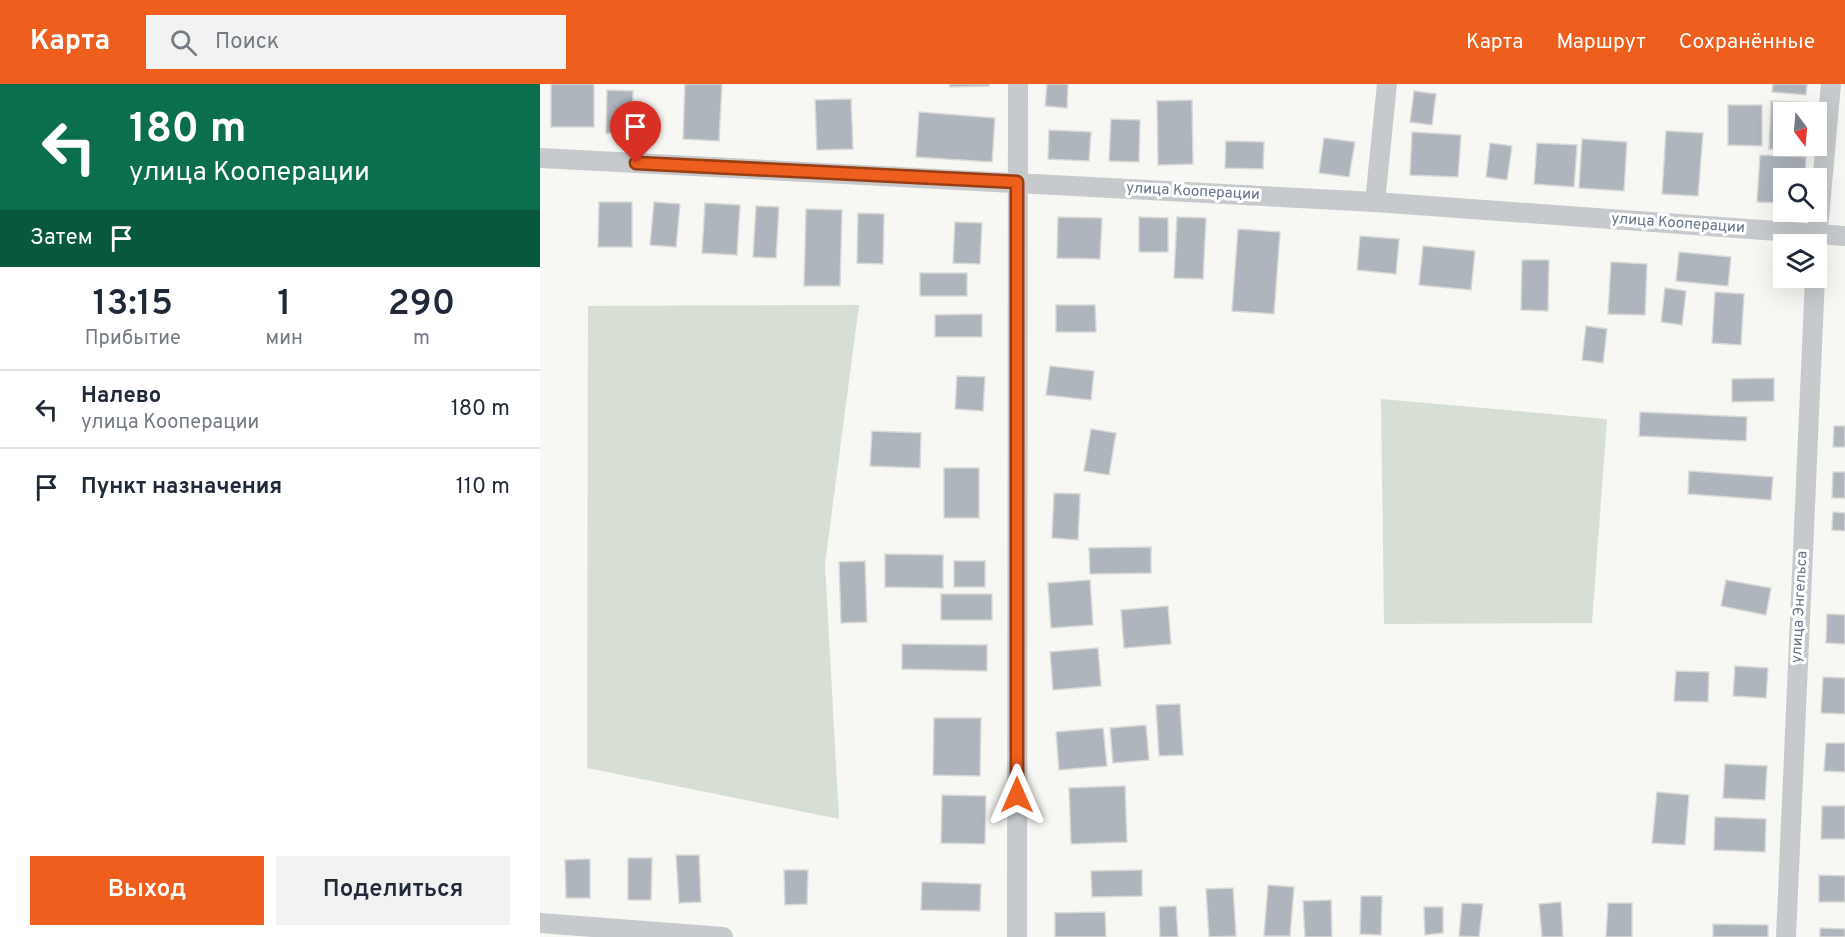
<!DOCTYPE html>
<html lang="ru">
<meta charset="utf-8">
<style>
body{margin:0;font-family:Overpass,sans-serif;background:#f2f2f3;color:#1f2937;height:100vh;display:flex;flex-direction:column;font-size:22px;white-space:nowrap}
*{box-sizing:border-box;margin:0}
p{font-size:20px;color:#747a83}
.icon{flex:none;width:33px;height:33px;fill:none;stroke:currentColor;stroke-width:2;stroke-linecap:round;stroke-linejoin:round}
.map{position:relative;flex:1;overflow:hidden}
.details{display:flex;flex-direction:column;background:#fff;width:540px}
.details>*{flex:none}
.guide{background:#0b6e4f;color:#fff;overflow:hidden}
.needle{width:39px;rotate:164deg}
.tools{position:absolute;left:1233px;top:18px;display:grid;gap:12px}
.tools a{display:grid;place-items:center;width:54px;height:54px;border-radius:0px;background:#fff;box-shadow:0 6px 24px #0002;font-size:30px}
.pin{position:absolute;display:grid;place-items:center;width:51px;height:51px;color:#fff;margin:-62px -26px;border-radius:50% 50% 50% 0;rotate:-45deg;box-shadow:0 0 6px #0007}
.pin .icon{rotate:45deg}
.me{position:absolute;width:66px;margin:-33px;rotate:0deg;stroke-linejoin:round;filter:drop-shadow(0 0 4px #0008)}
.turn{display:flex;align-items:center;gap:21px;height:126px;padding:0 30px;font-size:27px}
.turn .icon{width:78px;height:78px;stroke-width:2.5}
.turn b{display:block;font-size:42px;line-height:51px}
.then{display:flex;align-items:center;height:57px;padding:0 30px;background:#0003;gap:12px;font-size:22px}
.eta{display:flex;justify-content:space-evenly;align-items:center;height:102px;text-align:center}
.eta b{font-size:36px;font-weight:600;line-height:42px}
.action{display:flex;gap:12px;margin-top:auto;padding:12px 30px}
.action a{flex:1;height:69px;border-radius:0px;background:#ee5e1c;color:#fff;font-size:24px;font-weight:600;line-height:69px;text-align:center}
.action a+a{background:#f2f2f3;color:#1f2937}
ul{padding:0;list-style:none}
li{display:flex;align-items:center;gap:18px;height:78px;padding:0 30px;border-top:2px solid #e0e1e3}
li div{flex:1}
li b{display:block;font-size:22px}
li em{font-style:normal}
header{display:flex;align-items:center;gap:36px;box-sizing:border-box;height:84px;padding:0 30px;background:#ee5e1c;color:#fff}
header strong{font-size:28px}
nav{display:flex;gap:33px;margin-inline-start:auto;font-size:21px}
.search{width:420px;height:54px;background:#f2f2f3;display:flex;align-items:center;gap:15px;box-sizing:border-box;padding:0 21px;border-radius:0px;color:#747a83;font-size:22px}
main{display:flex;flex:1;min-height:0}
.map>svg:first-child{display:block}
.green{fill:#d7dfd4}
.building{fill:#aeb5bc;stroke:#d8d8d6;stroke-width:1.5}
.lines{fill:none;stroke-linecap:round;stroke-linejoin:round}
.minor{stroke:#c6cacd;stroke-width:20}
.route-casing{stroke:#9b3d12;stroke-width:15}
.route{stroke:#ee5e1c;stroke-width:10}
.labels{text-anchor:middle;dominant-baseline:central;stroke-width:6;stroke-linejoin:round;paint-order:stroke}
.street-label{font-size:15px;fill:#647486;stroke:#fff}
</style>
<header>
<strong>Карта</strong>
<div class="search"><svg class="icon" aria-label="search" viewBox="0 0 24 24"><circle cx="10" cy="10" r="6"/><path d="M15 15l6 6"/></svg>Поиск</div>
<nav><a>Карта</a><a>Маршрут</a><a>Сохранённые</a></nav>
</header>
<main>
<section class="details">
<div class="guide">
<div class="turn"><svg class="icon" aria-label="left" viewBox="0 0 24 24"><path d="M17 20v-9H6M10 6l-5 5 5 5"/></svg><div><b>180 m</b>улица Кооперации</div></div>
<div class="then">Затем<svg class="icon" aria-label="arrive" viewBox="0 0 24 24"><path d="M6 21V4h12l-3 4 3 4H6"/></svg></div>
</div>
<div class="eta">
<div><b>13:15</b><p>Прибытие</p></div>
<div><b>1</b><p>мин</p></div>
<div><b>290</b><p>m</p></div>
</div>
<ul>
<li><svg class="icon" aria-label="left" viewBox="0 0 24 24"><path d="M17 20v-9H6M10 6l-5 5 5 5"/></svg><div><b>Налево</b><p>улица Кооперации</p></div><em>180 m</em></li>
<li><svg class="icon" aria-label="arrive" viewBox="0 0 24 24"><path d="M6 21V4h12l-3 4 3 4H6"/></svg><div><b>Пункт назначения</b></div><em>110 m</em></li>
</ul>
<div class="action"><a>Выход</a><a>Поделиться</a></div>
</section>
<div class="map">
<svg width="1305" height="853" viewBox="0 0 1305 853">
<rect width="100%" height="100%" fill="#f7f7f3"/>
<g class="green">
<polygon points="319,221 285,480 299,735 47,684 48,222"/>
<polygon points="841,315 1067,335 1052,539 844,540"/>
</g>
<g class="building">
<rect x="11" y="0" width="43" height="43"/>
<polygon points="145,0 182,0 179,57 143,55"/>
<polygon points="409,0 449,0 449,2 410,3"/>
<polygon points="507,0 528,0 527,24 505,22"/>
<polygon points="1233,0 1267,0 1266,11 1232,8"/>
<polygon points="67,6 93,7 92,50 66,49"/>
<polygon points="874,7 896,10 892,41 870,38"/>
<polygon points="311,15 313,65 277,66 275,16"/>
<polygon points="652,16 653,80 618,81 617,17"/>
<polygon points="1231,17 1278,19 1276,47 1276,28 1244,28 1244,62 1276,62 1276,67 1229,65"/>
<polygon points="1188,21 1222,21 1222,62 1188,61"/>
<polygon points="379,28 455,34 452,78 376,73"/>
<polygon points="571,35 600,36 599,78 569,77"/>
<polygon points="509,46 551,48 549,77 508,75"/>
<polygon points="1126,47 1163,49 1158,112 1122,110"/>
<polygon points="872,48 921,51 918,93 870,91"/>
<polygon points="784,54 815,58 809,93 779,89"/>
<polygon points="1042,55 1087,58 1084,107 1039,104"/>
<polygon points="686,57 724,58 723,85 685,84"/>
<polygon points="950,59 972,62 967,96 946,93"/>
<polygon points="997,59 1037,61 1034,103 994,100"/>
<polygon points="1220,71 1266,73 1265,94 1244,94 1244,119 1217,118"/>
<polygon points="59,118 92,118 92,163 58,163"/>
<polygon points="114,118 140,120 136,163 110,161"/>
<polygon points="165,119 200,121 197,171 162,169"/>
<polygon points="216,122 239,123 236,174 213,173"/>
<polygon points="266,125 302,126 300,202 264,202"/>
<polygon points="318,129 344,130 343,180 317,179"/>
<polygon points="518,133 562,134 560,175 517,174"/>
<polygon points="599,133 628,134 628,168 599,168"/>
<polygon points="637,133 666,134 663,195 634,194"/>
<polygon points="415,138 442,139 440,180 413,179"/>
<polygon points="698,145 740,148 734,230 692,227"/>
<polygon points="820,152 859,155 856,190 817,186"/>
<polygon points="883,162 935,167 931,206 879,201"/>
<polygon points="1139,168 1191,173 1188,202 1136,197"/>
<polygon points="982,176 1009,176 1008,227 981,226"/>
<polygon points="1071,178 1107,180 1105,231 1068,230"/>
<rect x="380" y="189" width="47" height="23"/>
<polygon points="1125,204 1146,207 1142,241 1121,238"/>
<polygon points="1175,208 1204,210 1201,261 1172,259"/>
<polygon points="516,221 555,221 556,248 516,248"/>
<polygon points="442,230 442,253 395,253 395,231"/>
<polygon points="1046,242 1067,245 1063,279 1042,276"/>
<polygon points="510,282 554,287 551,316 506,311"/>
<polygon points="417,292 445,293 443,327 415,325"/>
<polygon points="1234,294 1234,317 1192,318 1192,295"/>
<polygon points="1100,328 1207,333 1206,357 1099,352"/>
<polygon points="1294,342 1305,342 1305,363 1293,363"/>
<polygon points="551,345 576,349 569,391 544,387"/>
<polygon points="332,347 381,349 380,384 330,382"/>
<rect x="404" y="384" width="35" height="50"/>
<polygon points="1149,387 1233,393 1231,416 1148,410"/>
<polygon points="1293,388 1305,388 1305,414 1292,414"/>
<polygon points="514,409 540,410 538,456 512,454"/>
<polygon points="1293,428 1305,429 1305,447 1292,446"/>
<polygon points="611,463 611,489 550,490 549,464"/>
<polygon points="345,470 403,471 403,504 345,503"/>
<polygon points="325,477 327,538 301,539 299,478"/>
<rect x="414" y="477" width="31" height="26"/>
<polygon points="550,496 553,541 511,544 508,499"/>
<polygon points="1186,496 1231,504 1226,531 1181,522"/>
<rect x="401" y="510" width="51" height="26"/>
<polygon points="628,522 631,560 584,564 581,526"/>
<polygon points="1287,530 1305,531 1305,560 1286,559"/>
<polygon points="362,560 447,561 447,587 362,585"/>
<polygon points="558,564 561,602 513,606 510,568"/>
<polygon points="1195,582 1228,584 1226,614 1193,612"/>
<polygon points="1136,587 1169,588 1168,618 1134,617"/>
<polygon points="1283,593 1305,594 1305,630 1281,629"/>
<polygon points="640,620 643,671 619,672 616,621"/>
<polygon points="394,634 441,634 440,692 393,691"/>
<polygon points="606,641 609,676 573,679 570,644"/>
<polygon points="563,644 567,682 519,686 516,648"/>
<polygon points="1286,659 1305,659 1305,688 1284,687"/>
<polygon points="1185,680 1227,682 1225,716 1183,714"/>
<polygon points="585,702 587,758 531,760 529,704"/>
<polygon points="1117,708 1149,711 1145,761 1112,759"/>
<polygon points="402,711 446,712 445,760 401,759"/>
<polygon points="1282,722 1305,722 1305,755 1281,755"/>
<polygon points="1175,733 1226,735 1225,768 1174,766"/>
<polygon points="136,771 159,771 161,818 139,819"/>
<polygon points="88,774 112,774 111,816 88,816"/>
<polygon points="50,775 50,814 26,814 25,776"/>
<polygon points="244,786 268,786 267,820 245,821"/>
<polygon points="602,786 602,812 552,813 551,787"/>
<polygon points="1279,791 1305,792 1305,818 1279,818"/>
<polygon points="382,798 441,800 440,827 381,826"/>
<polygon points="728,801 754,803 750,852 724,852"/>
<polygon points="693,804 696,852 669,853 666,805"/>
<polygon points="821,812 842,812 841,851 820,850"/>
<polygon points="791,816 792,853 765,853 763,817"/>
<polygon points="1021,818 1023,853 1002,853 999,820"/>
<polygon points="922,819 943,820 939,853 919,852"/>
<polygon points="1068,819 1092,819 1092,853 1066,853"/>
<polygon points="636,822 638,853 620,853 619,823"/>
<polygon points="884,823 903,823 903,849 885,851"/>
<polygon points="565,828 566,853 515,853 515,829"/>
<polygon points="1173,840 1228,841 1228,853 1173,853"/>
<polygon points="1280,844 1305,845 1305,853 1280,853"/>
</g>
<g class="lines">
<g class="minor">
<polyline points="0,74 835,118 1305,152"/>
<polyline points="835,118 847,0"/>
<polyline points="1276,167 1291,0"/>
<polyline points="0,839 183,853"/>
<polyline points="477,853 478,0"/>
<polyline points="1246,853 1275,194"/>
</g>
</g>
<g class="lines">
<g class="route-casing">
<polyline id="route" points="96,79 477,98 477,711"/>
</g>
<use href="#route" class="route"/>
</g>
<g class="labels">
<g class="street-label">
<text transform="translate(653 108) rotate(3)">улица Кооперации</text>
<text transform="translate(1138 140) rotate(4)">улица Кооперации</text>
<text transform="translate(1260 523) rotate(-87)">улица Энгельса</text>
</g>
</g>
</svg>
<div class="tools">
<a><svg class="needle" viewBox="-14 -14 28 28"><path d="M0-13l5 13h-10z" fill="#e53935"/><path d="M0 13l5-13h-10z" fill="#747a83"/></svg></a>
<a><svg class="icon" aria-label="search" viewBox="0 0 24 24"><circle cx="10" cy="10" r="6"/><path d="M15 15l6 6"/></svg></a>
<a><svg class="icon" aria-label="layers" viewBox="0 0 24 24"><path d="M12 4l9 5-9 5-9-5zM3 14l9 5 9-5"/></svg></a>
</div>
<div class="pin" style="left:96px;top:79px;background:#d93025"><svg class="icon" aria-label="arrive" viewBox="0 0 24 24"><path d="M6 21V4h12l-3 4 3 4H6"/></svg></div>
<svg class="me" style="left:477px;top:711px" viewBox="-20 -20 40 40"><path d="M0-17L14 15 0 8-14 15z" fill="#ee5e1c" stroke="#fff" stroke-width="4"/></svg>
</div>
</main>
